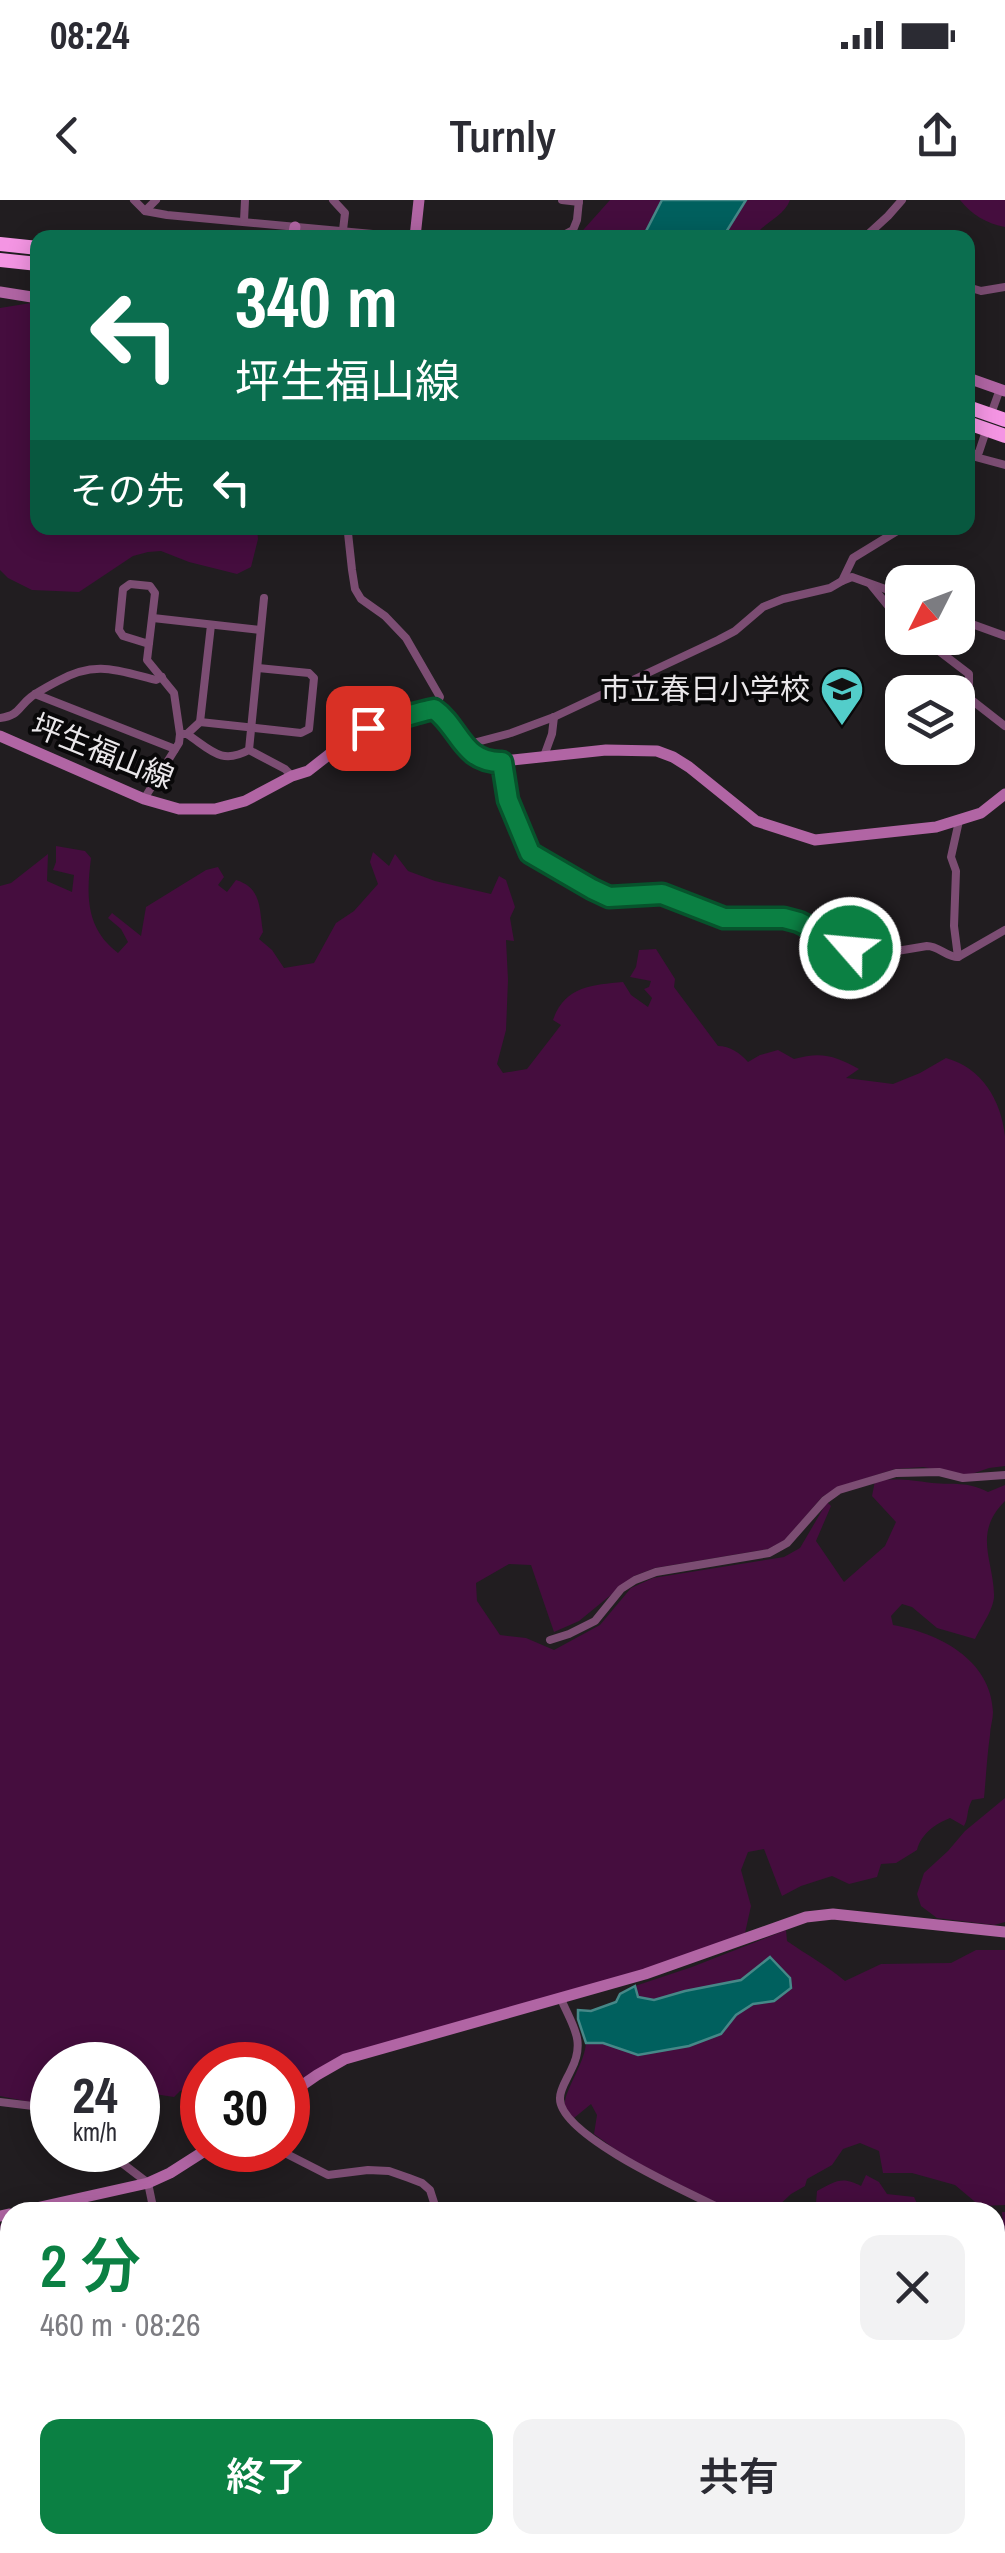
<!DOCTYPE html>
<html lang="ja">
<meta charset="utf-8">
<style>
body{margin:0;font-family:"Archivo Narrow","Noto Sans JP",sans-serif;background:#f2f2f3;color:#2b2b33;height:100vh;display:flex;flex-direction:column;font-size:38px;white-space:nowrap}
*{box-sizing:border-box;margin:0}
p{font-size:32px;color:#7c7c81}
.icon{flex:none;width:55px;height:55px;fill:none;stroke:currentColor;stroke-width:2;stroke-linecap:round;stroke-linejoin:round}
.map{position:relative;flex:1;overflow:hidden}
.panel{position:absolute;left:0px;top:2002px;width:1005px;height:352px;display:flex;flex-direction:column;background:#fff;border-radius:30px 30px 0 0;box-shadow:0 5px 25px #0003}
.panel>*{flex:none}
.guide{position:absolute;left:30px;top:30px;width:945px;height:305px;border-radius:20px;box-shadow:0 5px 25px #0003;background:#0b6e4f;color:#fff;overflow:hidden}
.needle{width:65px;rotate:228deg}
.buttons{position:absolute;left:885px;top:365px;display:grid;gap:20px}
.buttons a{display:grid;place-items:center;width:90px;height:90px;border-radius:20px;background:#fff;box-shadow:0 5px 25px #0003;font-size:50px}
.speed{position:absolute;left:30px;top:1842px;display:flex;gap:20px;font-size:50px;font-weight:700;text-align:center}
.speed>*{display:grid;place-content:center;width:130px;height:130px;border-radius:50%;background:#fff;box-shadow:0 5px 25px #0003;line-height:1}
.speed small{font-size:25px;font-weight:400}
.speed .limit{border:15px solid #d22;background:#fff;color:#111}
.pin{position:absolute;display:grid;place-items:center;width:85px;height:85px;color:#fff;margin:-42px;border-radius:20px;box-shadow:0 5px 15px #0006}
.me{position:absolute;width:110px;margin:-55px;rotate:297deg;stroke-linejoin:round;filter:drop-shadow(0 0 8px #0008)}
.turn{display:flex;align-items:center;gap:35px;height:210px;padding:0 40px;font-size:45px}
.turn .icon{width:130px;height:130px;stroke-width:2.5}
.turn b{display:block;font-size:70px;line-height:85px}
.then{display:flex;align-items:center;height:95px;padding:0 40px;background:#0003;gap:20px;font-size:38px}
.round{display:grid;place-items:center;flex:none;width:105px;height:105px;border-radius:20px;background:#f2f2f3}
.headline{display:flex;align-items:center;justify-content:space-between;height:170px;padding:0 40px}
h1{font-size:60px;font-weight:600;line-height:75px;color:#0b8043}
.action{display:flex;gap:20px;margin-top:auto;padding:20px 40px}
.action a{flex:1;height:115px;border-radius:20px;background:#0b8043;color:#fff;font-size:40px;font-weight:600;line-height:115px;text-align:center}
.action a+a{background:#f2f2f3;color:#2b2b33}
.status{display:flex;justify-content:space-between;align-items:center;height:70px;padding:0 50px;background:#fff;direction:ltr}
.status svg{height:28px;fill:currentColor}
header{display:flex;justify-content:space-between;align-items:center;height:130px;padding:0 40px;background:#fff;font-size:45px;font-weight:600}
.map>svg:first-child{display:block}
.green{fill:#450d3e}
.water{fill:#00605e;stroke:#468888;stroke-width:2.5}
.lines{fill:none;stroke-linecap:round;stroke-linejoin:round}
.street{stroke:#7c4d73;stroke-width:8}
.secondary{stroke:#b165a4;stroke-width:11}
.highway{stroke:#f495e3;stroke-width:14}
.route-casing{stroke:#07532c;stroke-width:25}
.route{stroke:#0b8043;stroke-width:18}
.labels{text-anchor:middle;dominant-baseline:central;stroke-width:8;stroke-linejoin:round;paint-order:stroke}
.poi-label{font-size:30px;fill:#eae7ea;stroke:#090809;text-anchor:end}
.street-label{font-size:30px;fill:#eae7ea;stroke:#090809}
</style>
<div class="status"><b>08:24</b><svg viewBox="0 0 49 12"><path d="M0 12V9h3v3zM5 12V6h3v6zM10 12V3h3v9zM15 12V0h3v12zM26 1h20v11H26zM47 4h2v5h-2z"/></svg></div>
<header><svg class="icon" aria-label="back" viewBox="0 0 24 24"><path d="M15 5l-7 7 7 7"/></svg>Turnly<svg class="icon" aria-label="share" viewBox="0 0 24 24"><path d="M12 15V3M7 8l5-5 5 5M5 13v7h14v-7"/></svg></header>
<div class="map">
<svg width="1005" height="2353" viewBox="0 0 1005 2353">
<rect width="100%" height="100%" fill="#211d20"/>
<g class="green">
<path d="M610,0H790C783,18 764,21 755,37L576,38Z"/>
<path d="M960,0H1005V27C987,24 971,14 960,0Z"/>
<polygon points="37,102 38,328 257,328 258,339 251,367 237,374 189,362 161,351 148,352 133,356 79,392 32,390 8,378 0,370 0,108"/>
<path d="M56,646L85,651L91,658C88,683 85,711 100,734C104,741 112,748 118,753L128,742L121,729L108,718L112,713L141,736L146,707L206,670L218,667L224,677L218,685L227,692L236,680C262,688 259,708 263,732L259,739L272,750L284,768L314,763L336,723L354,711L378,684L370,662L373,652L389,666L395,654L408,671L435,681L491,694L499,676L506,680L515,707L510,718L514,741L506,740L508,780L506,830L497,864L503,873L527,869L561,825L553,820C565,786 592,785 623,782L631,795L648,807L652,798L644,789L649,787L651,781L630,777L636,767L639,750L656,749L675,779L674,787L718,846C730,846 740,853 748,862L760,855L778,850L794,859C821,851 836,856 859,869L846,878L893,884L920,873L946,858C982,868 1001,900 1005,936V1266L989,1268L969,1275L923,1267L895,1269L838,1287L822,1297L785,1340L768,1349L655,1368L634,1376L579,1421L554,1432L531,1365L509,1364L476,1383L477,1401L500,1435L526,1438L554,1450L600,1425L631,1388L653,1378L784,1357L800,1348L827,1302L831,1306L816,1341L844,1382L885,1346L896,1322L872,1296L875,1281C900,1278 908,1280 932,1283C955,1285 966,1281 988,1292L1005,1285V1301C973,1333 993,1359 994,1394C995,1408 981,1426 975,1439L937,1428L912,1407L902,1404L891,1416L893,1425C938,1433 991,1459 993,1512C993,1520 990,1527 990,1535C987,1556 986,1577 984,1598L972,1600C966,1611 969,1617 964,1626L950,1618C935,1624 921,1634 917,1650L896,1663L881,1664L877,1677L849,1684L832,1676L801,1686L782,1696L764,1649L748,1652L741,1670L751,1706L745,1733L643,1772L567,1792L304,1878L302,1874L288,1876V1865H202V1887L180,1891L174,1897L141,1892L138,1893V1865H52V1910L35,1903L0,1896V686L11,683L48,654L47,681L72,692L74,675L53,670L56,662Z"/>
<polygon points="1005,1598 1005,1722 994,1725 937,1718 921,1706 917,1694 924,1673 948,1651 965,1631"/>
<path d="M786,1730L787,1741C807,1755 826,1765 845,1781L881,1764L951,1763L976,1750H1005V2005L980,2006L955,1985L912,1973H883L879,1951L860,1943L843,1949L832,1965L807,1979L805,1986L791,1994L772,2012H734L626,1957L594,1934L597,1915L591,1904L574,1918C570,1914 566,1910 565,1905C563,1893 585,1863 586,1843H603L638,1855L689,1846L721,1834L736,1815L753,1804L774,1801L790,1789V1778L770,1757L741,1780L685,1791L654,1800L638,1797L635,1786L692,1767Z"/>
<path d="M866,1975L879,1982L887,1994L914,1997L920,2010L941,2012H810L816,2003L817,1991C836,1981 841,1976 861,1986Z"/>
<polygon points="1002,2012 1005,2012 1005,2194 995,2181 995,2029 1003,2024"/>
<polygon points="10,2022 10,2345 158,2345 153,2353 0,2353 0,2024"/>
<polygon points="258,2345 437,2345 436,2353 261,2353"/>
<polygon points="453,2345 534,2345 536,2350 540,2353 457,2353"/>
<polygon points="616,2345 743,2345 743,2353 618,2353"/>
<polygon points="830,2345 963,2345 959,2353 832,2353"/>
</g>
<g class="water">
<polygon points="662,0 746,0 723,37 643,37"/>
<polygon points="770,1757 790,1778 791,1788 774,1801 753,1804 736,1815 721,1834 689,1846 638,1855 603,1843 586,1843 578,1819 578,1810 591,1811 616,1802 620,1794 635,1786 638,1797 654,1800 685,1791 741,1780"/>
</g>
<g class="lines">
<g class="street">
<polyline points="134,0 145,11 167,15 416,38"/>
<polyline points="333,0 345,13 343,30"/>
<polyline points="562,0 579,2"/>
<polyline points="145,11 156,0"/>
<polyline points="244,21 245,0"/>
<polyline points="558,38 573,30 577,20 579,0"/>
<polyline points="864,38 888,16 902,0"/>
<polyline points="968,87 981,91 1005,87"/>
<polyline points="991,214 1000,189"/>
<polyline points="968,255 1005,265"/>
<polyline points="968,262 979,252 987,228"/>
<polyline points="349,328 348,333 352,370 355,389 361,399 385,416 406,438 440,497 434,509"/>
<polyline points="842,381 852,377 902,395"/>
<polyline points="871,385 902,423"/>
<polyline points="153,418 260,430"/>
<polyline points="958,419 1005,436"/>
<polyline points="922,438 969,474 969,498 1005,526"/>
<polyline points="35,494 175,549"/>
<path d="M0,518C20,515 17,508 31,497C39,491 49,486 58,481C95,460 117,470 156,480L162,477"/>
<polyline points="200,522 301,533 309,529 314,478 309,473 258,468"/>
<path d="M180,534H187C211,550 221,565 249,550L285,569L292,576"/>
<polyline points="187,534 200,522 211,425"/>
<polyline points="467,548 473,543 511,533 554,517 718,440 735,431 763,407 783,399 830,388 842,381 853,358 902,328"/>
<polyline points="249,550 264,398"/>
<polyline points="544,556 552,534 554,517"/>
<path d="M502,562L509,599L530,653L591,689L609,697L663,693L724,718H785L799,722L872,760L885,753L927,746C939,746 946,757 958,757L1005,730"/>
<polyline points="144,599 179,543 180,534 174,493 147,460 155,393 150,386 130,384 123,389 119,430 123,436 149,444"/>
<polyline points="958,757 954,726 956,671 951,657 959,621"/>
<polyline points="550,1440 569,1434 595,1421 621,1389 635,1380 656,1372 769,1353 787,1343 825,1300 839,1290 896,1273 939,1272 963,1278 1005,1275"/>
<path d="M561,1799C573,1827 586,1841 571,1870C567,1879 560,1889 560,1898C558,1936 696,1996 728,2012"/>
<polyline points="0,1902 33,1906 52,1915"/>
<polyline points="105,1950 148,1983 154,2012"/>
<polyline points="279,1950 328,1975 368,1970 389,1971 409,1978 422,1983 430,1990 437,2012"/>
<polyline points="995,2261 1005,2263"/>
<polyline points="257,2345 259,2353"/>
</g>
<g class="secondary">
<polyline points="415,37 419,0"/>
<polyline points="293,38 295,27"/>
<polyline points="0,92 38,98"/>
<polyline points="968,178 1005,191"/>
<path d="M0,536L144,599L179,609H215L245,601L292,576L308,571L359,531L434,509C459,526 460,554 494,562L606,550L657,551L673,557L689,567L756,621L815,640L936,627L981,613L1005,594"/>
<polyline points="288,1895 317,1875 345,1859 645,1774 806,1717 833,1714 1005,1732"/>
<polyline points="18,2012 148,1983 170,1973 206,1950"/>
<polyline points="0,2016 10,2014"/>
</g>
<g class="highway">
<polyline points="0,44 38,48"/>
<polyline points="0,60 38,64"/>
<polyline points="968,207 1005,220"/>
<polyline points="968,223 1005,236"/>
</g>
</g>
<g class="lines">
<g class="route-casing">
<path id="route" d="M368,528C390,522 412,513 434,509C460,527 462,563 502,562L508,600L530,653L592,689L609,697L662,694L724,718H784L799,722L850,748"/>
</g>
<use href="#route" class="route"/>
</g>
<defs>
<g id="school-pin" transform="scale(2.25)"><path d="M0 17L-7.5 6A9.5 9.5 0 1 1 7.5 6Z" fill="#53cdca" stroke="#090809"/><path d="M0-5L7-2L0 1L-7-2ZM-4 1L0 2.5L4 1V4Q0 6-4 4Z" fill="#111"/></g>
</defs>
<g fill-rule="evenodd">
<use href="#school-pin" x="842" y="489"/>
</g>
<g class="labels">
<g class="poi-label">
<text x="810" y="489">市立春日小学校</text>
</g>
<g class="street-label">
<text transform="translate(103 551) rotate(22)">坪生福山線</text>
</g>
</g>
</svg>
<div class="buttons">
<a><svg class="needle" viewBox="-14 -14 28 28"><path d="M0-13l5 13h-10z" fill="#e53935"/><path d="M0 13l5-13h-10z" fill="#7c7c81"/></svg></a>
<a><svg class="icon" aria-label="layers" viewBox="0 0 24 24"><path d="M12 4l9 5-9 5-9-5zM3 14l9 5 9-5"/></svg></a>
</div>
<div class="speed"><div>24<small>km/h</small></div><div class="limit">30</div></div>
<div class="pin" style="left:368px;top:528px;background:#d93025"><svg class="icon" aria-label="arrive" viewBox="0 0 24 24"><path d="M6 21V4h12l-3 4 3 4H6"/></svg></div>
<svg class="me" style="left:850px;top:748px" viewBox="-20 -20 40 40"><circle r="17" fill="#0b8043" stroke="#fff" stroke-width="3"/><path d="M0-11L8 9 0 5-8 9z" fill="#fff"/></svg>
<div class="guide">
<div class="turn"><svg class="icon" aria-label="left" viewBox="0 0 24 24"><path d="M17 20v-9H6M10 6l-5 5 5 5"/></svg><div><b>340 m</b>坪生福山線</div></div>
<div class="then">その先<svg class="icon" aria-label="left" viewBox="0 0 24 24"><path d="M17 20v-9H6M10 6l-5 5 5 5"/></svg></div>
</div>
<section class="panel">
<div class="headline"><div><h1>2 分</h1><p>460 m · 08:26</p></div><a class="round"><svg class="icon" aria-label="close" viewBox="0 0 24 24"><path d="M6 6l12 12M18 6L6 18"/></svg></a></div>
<div class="action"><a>終了</a><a>共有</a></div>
</section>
</div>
